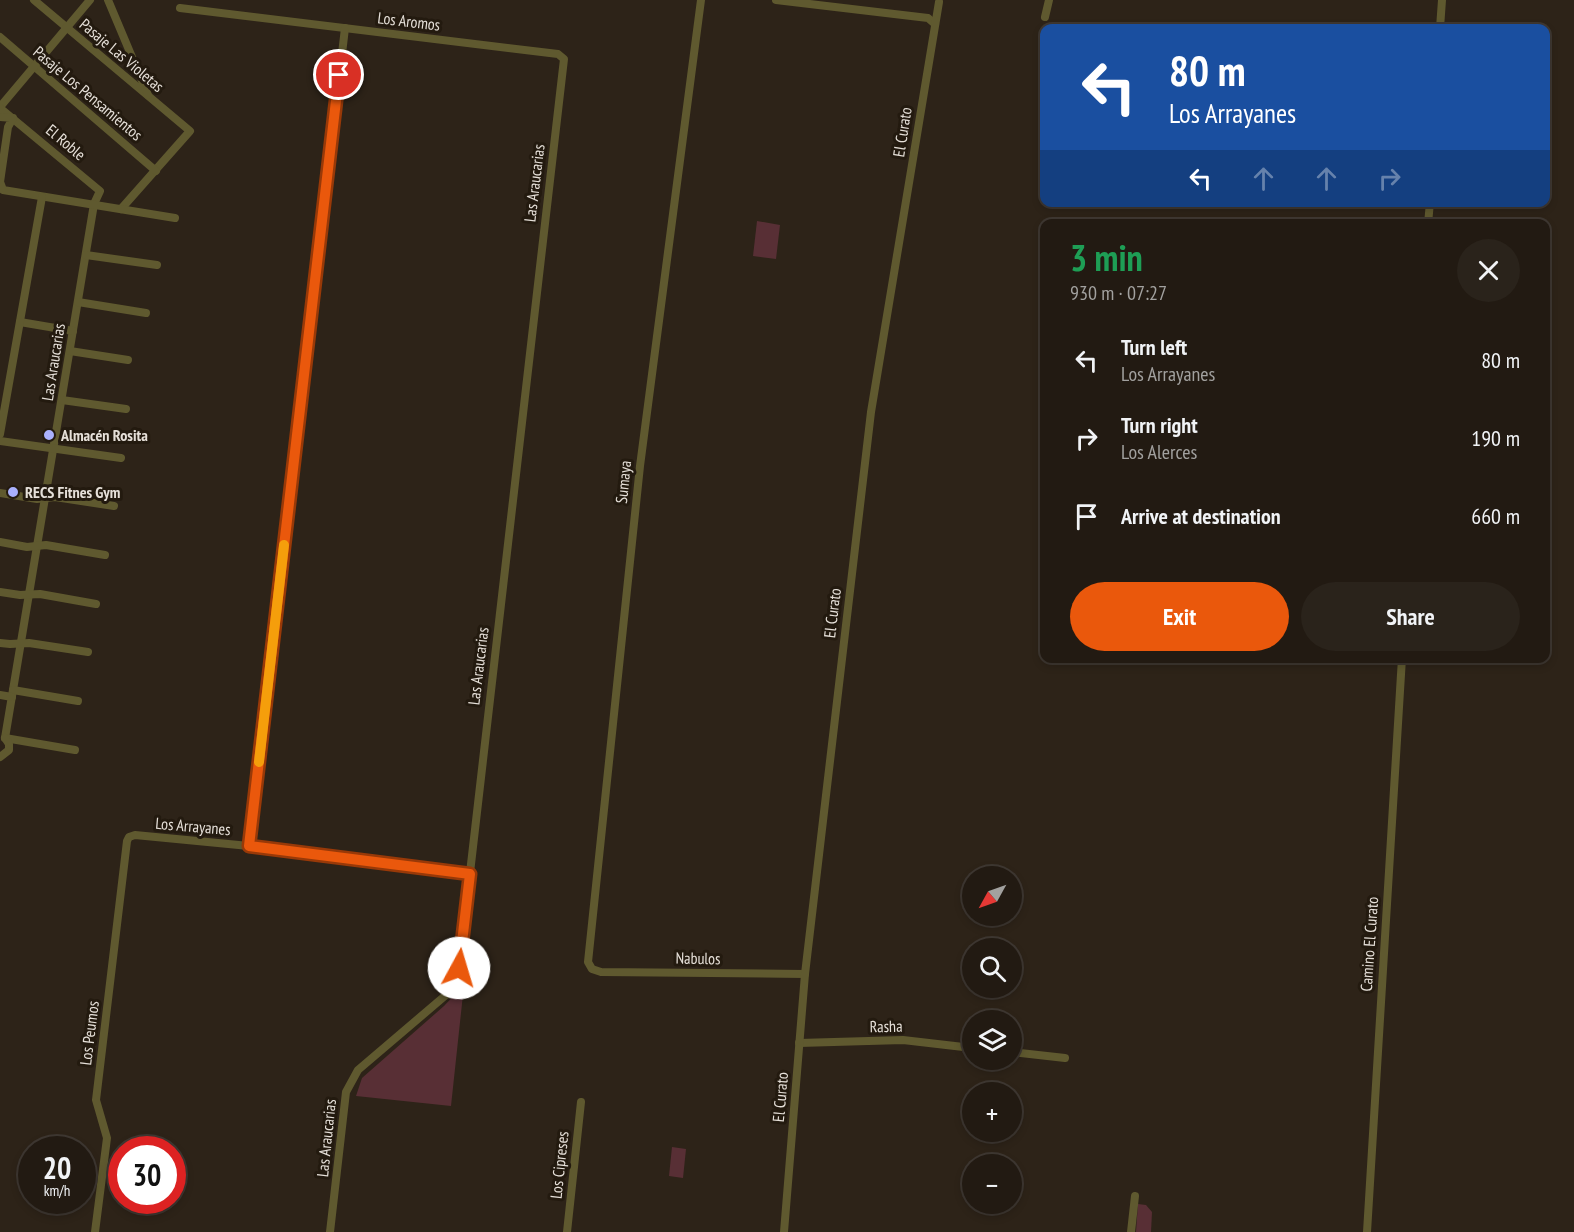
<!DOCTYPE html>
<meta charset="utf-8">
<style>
body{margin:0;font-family:"PT Sans Narrow",sans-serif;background:#2a231b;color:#f1f3f6;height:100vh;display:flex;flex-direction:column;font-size:22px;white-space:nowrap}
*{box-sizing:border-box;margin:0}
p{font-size:20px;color:#a2a19f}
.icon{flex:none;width:33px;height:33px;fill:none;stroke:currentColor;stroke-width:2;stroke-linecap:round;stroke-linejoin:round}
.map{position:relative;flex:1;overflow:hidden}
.sheet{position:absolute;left:1040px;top:219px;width:510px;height:444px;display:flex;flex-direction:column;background:#221a12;border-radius:12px;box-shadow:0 3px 9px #0003,0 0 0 2px #3f3832}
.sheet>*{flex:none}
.guide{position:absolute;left:1040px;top:24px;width:510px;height:183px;border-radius:12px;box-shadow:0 3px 9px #0003,0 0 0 2px #3f3832;background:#1a4fa0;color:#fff;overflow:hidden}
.needle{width:39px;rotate:230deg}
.buttons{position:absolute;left:962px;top:866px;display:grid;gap:12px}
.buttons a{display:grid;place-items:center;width:60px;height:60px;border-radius:50%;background:#221a12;box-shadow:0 3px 9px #0003,0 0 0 2px #3f3832;font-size:30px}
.speed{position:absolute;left:18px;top:1136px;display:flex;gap:12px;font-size:30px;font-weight:700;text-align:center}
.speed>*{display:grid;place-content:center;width:78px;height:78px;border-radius:50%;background:#221a12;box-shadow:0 3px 9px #0003,0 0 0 2px #3f3832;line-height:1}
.speed small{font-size:15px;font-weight:400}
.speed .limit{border:9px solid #d22;background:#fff;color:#111}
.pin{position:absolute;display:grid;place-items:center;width:51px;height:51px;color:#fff;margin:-26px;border:3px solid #fff;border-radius:50%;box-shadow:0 2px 6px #0007}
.me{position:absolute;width:66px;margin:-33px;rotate:6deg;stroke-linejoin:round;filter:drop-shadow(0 0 4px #0008)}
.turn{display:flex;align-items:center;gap:21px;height:126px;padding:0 30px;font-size:27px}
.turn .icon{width:78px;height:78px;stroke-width:2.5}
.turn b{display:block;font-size:42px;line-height:51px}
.lanes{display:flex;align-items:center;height:57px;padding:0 30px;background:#0003;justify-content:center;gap:30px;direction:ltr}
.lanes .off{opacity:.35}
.round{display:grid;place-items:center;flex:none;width:63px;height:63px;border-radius:32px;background:#2a231b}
.headline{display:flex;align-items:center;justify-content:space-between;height:102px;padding:0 30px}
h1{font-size:36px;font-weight:700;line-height:45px;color:#1e9e55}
.cta{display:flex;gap:12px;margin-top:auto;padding:12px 30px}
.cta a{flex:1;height:69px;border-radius:36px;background:#ea580c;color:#fff;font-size:24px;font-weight:700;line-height:69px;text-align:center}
.cta a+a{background:#2a231b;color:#f1f3f6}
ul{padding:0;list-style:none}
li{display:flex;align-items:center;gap:18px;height:78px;padding:0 30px}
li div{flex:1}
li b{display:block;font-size:22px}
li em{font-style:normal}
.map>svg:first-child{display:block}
.green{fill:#582f35}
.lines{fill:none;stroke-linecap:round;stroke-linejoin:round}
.street{stroke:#5f592f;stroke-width:8}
.route-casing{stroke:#983908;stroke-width:15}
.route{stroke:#ea580c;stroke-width:10}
.slow{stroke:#f59e0b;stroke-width:10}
.poi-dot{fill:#a9b0fc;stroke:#231a0f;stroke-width:2}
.labels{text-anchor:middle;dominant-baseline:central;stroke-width:6;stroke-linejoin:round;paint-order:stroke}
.street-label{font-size:16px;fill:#e6e0d9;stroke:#231a0f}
.poi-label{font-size:16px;font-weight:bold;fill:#e6e0d9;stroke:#231a0f;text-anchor:start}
</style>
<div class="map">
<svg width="1574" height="1232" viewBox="0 0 1574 1232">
<rect width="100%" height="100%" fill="#2d2318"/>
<g class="green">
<polygon points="757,221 780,225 776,259 753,256"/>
<polygon points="464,985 451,1106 356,1096 362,1078 444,1006"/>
<polygon points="672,1147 686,1149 683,1178 669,1176"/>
<polygon points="1138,1204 1146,1205 1152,1212 1151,1232 1136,1232"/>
</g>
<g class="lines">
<g class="street">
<polyline points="34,0 190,131 121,209"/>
<polyline points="108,0 148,95"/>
<polyline points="701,0 640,466 588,962 592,969 601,972 805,974"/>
<polyline points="776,0 928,18 935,24"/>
<polyline points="180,8 558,54 564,59 459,968 455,983 446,995 358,1070 346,1092 330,1232"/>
<polyline points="1045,17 1049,0"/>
<polyline points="1440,28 1442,0"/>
<polyline points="0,37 156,171"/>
<polyline points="0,107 90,0"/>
<polyline points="0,108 100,191 94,204 5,738"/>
<polyline points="0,117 13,118 8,127 0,182"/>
<polyline points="0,182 3,190 175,218"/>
<polyline points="1428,224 1430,202"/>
<polyline points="86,255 157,265"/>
<polyline points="78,302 146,313"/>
<polyline points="20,322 73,331"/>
<polyline points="70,351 128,360"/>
<polyline points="62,400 126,409"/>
<polyline points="0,434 42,197"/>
<polyline points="0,441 121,458"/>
<polyline points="0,493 37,499 55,497 114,506"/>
<polyline points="0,542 27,547 46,545 105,555"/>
<polyline points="0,592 20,595 40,594 96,604"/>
<polyline points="0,643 10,644 29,643 88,652"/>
<polyline points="13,690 78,701"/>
<polyline points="0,695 12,697"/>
<polyline points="5,738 75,750"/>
<polyline points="0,757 9,750 9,744 5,738"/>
<polyline points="249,846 345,28"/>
<polyline points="799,1043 903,1040 972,1048"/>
<polyline points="1011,1052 1065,1058"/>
<polyline points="95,1232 107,1138 96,1100 127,841 129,837 135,835 249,846 469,874"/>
<polyline points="567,1232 581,1102"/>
<polyline points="784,1232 805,974 871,412 939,2"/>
<polyline points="1131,1232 1135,1196"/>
<polyline points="1367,1232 1402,658"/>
</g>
</g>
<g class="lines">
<g class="route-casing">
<polyline id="route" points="339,75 249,846 470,874 459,968"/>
</g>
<use href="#route" class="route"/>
<polyline class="slow" points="259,762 284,545"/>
</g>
<g class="poi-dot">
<circle cx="49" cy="435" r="6"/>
<circle cx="13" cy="492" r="6"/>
</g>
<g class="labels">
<g class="street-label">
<text transform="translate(409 21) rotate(7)">Los Aromos</text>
<text transform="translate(122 55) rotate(40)">Pasaje Las Violetas</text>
<text transform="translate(88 93) rotate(40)">Pasaje Los Pensamientos</text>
<text transform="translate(902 132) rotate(-81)">El Curato</text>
<text transform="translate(66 142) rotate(40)">El Roble</text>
<text transform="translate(534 183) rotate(-83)">Las Araucarias</text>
<text transform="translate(53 362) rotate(-81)">Las Araucarias</text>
<text transform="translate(623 482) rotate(-84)">Sumaya</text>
<text transform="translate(832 613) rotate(-83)">El Curato</text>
<text transform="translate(478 666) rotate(-83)">Las Araucarias</text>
<text transform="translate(193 826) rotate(5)">Los Arrayanes</text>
<text transform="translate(1369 944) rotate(-86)">Camino El Curato</text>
<text transform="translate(698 958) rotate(1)">Nabulos</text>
<text transform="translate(886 1026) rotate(-1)">Rasha</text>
<text transform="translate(89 1033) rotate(-83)">Los Peumos</text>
<text transform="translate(780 1097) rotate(-85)">El Curato</text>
<text transform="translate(326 1138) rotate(-84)">Las Araucarias</text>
<text transform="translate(559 1165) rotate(-84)">Los Cipreses</text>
</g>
<g class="poi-label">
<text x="61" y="435">Almacén Rosita</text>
<text x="25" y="492">RECS Fitnes Gym</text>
</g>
</g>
</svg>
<div class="buttons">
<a><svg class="needle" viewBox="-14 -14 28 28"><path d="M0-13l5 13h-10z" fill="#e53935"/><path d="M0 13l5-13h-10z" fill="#a2a19f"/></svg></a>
<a><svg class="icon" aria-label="search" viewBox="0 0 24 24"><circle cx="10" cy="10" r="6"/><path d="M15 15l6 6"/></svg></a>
<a><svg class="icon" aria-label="layers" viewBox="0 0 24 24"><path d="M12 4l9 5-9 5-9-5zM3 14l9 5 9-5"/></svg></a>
<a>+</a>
<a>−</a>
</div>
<div class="speed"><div>20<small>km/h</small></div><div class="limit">30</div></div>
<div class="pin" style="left:339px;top:75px;background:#d93025"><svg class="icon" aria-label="arrive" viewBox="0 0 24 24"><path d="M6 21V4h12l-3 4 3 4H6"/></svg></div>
<svg class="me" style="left:459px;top:968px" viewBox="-20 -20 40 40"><circle r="19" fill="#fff"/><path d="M0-13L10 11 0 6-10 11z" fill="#ea580c"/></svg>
<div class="guide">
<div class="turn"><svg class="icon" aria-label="left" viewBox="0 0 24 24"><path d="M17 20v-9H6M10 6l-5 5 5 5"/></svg><div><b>80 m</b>Los Arrayanes</div></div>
<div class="lanes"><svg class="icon" aria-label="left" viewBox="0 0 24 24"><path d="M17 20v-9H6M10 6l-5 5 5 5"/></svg><svg class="icon off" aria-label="ahead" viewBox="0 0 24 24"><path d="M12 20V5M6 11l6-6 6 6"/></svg><svg class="icon off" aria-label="ahead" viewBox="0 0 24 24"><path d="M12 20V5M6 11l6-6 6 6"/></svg><svg class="icon off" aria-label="right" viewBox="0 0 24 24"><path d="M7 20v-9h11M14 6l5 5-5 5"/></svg></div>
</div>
<section class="sheet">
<div class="headline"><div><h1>3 min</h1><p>930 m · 07:27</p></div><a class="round"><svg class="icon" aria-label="close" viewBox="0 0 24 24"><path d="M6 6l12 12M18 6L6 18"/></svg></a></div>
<ul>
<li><svg class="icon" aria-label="left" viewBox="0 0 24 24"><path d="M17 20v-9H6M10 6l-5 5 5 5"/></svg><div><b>Turn left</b><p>Los Arrayanes</p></div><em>80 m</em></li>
<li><svg class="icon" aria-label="right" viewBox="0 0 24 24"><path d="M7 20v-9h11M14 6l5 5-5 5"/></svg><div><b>Turn right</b><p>Los Alerces</p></div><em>190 m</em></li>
<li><svg class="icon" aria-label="arrive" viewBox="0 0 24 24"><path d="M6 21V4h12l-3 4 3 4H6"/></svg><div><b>Arrive at destination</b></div><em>660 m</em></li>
</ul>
<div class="cta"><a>Exit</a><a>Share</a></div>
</section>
</div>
